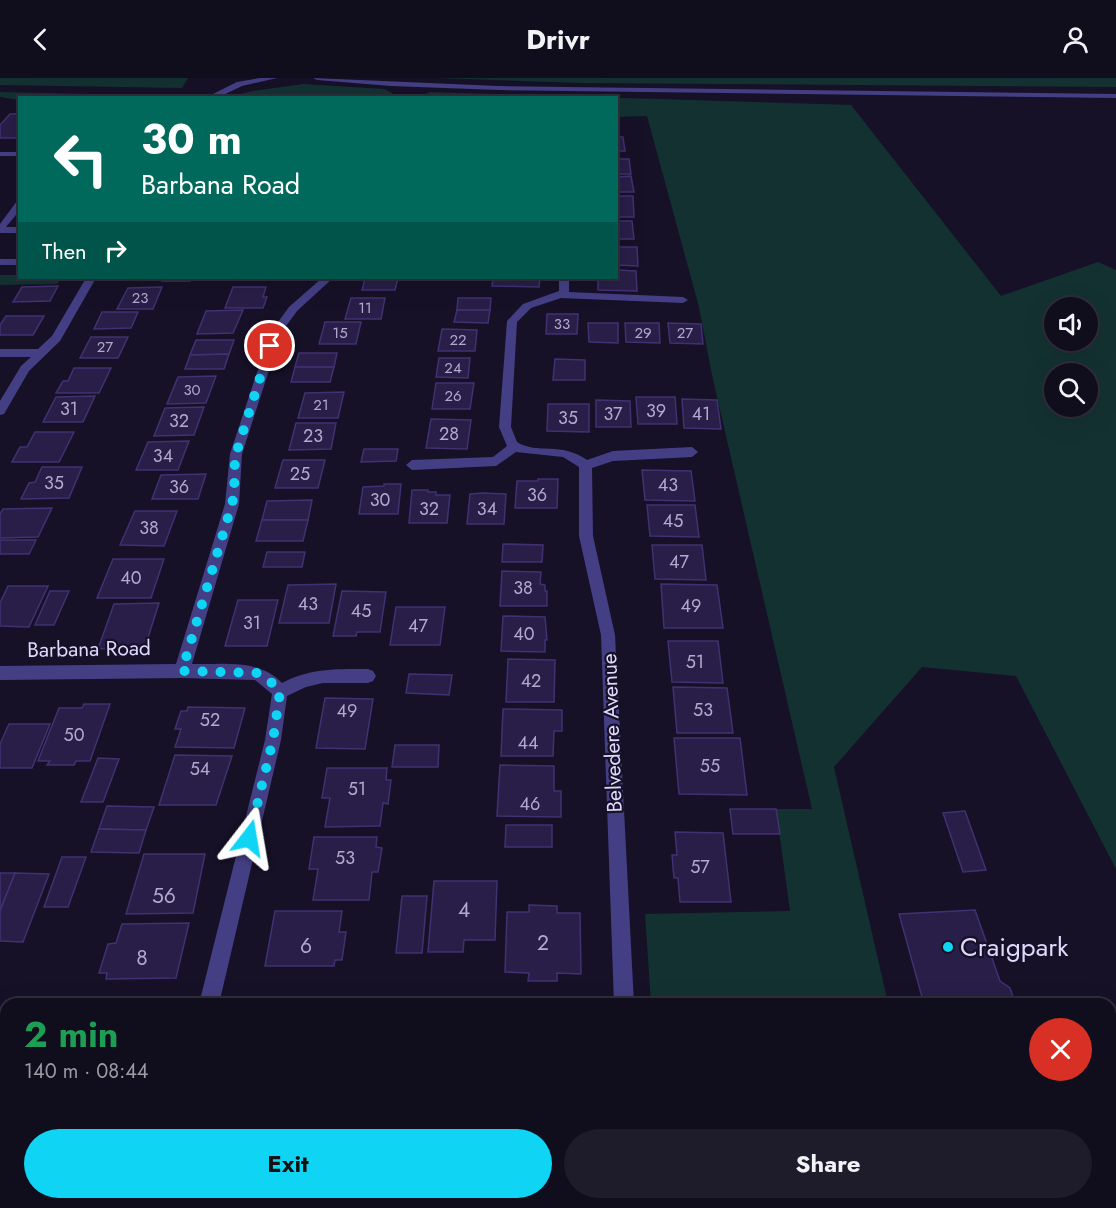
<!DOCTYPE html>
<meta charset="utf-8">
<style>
body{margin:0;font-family:Jost,sans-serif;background:#1e1b2a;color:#f1f3f6;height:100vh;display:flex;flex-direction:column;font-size:22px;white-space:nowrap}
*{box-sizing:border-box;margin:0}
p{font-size:20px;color:#9c9ca4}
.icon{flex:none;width:33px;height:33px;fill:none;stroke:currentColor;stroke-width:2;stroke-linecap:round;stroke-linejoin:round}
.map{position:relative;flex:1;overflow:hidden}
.details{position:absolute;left:0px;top:920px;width:1116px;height:212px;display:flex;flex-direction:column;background:#100d1d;border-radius:18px 18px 0 0;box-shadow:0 6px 24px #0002,0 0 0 2px #302d3b}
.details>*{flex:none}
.hud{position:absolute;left:18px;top:18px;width:600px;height:183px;border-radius:0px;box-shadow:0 6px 24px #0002,0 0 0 2px #302d3b;background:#00695c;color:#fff;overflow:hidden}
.tools{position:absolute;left:1044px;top:219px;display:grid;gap:12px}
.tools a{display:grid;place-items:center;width:54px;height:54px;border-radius:50%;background:#100d1d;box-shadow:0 6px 24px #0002,0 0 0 2px #302d3b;font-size:30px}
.pin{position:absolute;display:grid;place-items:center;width:51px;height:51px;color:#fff;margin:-26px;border:3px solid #fff;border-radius:50%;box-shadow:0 2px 6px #0007}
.me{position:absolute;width:66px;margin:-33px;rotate:14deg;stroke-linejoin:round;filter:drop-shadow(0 0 4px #0008)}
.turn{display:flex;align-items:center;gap:21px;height:126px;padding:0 24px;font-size:27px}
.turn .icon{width:78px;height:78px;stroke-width:2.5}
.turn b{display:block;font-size:42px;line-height:51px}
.then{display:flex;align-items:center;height:57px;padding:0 24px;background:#0003;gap:12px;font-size:22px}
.round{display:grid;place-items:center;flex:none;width:63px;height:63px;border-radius:32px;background:#1e1b2a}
.headline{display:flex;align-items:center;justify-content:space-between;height:102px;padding:0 24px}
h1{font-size:36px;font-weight:700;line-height:45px;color:#1e9e55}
.cta{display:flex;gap:12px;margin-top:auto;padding:12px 24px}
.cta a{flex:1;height:69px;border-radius:36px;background:#0fd4f3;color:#111;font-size:24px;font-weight:700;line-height:69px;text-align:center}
.cta a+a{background:#1e1b2a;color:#f1f3f6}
header{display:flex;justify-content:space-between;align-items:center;height:78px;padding:0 24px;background:#100d1d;font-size:27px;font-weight:700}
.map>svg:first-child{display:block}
.green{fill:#143131;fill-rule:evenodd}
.building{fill:#281e47;stroke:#413172;stroke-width:1.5}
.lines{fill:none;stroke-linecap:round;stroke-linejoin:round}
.service{fill:#443f84;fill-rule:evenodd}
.minor{fill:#443f84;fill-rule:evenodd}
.route{stroke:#0fd4f3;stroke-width:10;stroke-dasharray:0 18}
.poi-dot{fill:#0fd4f3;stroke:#161127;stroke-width:2}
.labels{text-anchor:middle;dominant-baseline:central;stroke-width:4.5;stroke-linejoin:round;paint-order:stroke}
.far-number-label{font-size:15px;fill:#b1aad0}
.number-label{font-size:18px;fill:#b1aad0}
.street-label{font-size:21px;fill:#dfd9fd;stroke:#161127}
.near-number-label{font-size:21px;fill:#b1aad0}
.near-poi-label{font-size:26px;fill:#dfd9fd;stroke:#161127;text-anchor:start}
</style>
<header><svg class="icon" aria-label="back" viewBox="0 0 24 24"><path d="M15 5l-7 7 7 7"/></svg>Drivr<svg class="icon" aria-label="person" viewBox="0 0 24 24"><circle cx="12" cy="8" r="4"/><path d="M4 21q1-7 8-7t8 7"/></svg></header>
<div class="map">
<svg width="1116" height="1130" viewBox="0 0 1116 1130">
<rect width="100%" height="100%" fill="#161127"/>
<g class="green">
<polygon points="0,0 188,0 182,10 0,7"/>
<polygon points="434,0 1116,0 1116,9 580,5"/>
<polygon points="304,6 384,11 392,15 391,20 230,19 252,13"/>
<polygon points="0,14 184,18 20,20 19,22 0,19"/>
<path d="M430,14L851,27L1001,218L1098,184L1116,192V791L1016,598L922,589L834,689L888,925H651L645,836L790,833L776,731H812L712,297L699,229L647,38L617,39L616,20L419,19ZM1054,230H1088V262H1054ZM1054,296H1088V328H1054Z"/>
<polygon points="0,197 19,197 20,200 62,200 57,206 0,207"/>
<polygon points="1116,946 1116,1004 1110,998 1110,947"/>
<polygon points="839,1125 933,1125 934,1130 839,1130"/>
</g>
<g class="building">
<polygon points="10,36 20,36 20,60 0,60 0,47"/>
<polygon points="616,59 623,59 625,73 616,73"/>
<polygon points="616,81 629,81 631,96 616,96"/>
<polygon points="631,98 634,114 616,114 616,99"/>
<polygon points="616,118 633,118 634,139 616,139"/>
<polygon points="616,143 632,143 634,161 616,161"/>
<polygon points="616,169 637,169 638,188 616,187"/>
<polygon points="616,192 636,193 637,213 598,212 598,200 616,200"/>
<polygon points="164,200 191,200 190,203 162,203"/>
<polygon points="361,200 398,200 395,212 362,212 365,201"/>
<polygon points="493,200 540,200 539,209 492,208"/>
<polygon points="58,208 50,223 13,224 22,209"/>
<polygon points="162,209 153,231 117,231 128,210"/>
<polygon points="233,209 266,209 263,219 267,219 263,230 225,230"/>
<polygon points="351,220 385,220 381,241 345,241"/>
<polygon points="458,220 491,220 490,232 457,232"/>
<polygon points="243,232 233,255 197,256 206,233"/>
<polygon points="457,232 490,232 488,245 454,244"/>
<polygon points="102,234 138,234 131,250 94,251"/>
<polygon points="547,236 578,236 577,256 546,256"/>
<polygon points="6,238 44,238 33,257 0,257 0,247"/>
<polygon points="325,244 361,244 356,266 319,266"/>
<polygon points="588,245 618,245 618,265 589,264"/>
<polygon points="625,245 659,245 660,265 626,264"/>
<polygon points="668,245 701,246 703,266 670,265"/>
<polygon points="442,251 477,252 475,273 438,273"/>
<polygon points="91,259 128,259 118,280 80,280"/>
<polygon points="196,262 234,262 229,276 190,277"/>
<polygon points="299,275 337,275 334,289 295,289"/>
<polygon points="229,276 224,291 185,291 190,277"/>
<polygon points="439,280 470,280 468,300 436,299"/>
<polygon points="555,281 585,282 585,302 553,302"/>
<polygon points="295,289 334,289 330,304 291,304"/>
<polygon points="74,290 111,290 99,315 56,315 63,303 68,303"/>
<polygon points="216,298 206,325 167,326 178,299"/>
<polygon points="436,305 474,305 470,331 432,331"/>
<polygon points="344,314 338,340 298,340 305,315"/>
<polygon points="95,318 83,344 43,344 56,319"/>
<polygon points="636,319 675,319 677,346 638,346"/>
<polygon points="682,321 717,322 721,351 684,350"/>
<polygon points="596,322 630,323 631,349 596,349"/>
<polygon points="548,326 589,326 589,354 547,353"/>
<polygon points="204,329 194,357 154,358 165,330"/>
<polygon points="431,341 471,342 467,371 426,370"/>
<polygon points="296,345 336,345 331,371 289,372"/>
<polygon points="35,354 74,354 59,384 12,384 20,369 27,369"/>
<polygon points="189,363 178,392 136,392 148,364"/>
<polygon points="364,371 398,371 396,383 361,384"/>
<polygon points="283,382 325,382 318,410 275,410"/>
<polygon points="42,389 82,389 69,420 21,421 29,405 35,404"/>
<polygon points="642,392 691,393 695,423 645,422"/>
<polygon points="206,396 198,421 152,421 161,397"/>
<polygon points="538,401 558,401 557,430 515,430 517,403 538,403"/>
<polygon points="384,406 401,406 398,436 359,436 363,409 384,408"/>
<polygon points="412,412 428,412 428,414 436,414 436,417 450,417 447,445 409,445"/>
<polygon points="483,415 506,416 504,446 467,446 470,416"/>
<polygon points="312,422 308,442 262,442 267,423"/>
<polygon points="647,427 695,427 699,459 650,458"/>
<polygon points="52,430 38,459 0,460 0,436 3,431"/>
<polygon points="135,433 177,433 164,468 120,467"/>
<polygon points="262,442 308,442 303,463 256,463"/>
<polygon points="0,462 36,462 29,476 0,476"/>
<polygon points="503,466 543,467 542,484 502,484"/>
<polygon points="652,467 702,467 706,502 655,501"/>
<polygon points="267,474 305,474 302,489 263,489"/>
<polygon points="113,481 164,481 151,520 97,520"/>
<polygon points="502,493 541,494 540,506 545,507 545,513 547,513 547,528 500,528"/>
<polygon points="336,506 329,545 279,545 288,507"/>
<polygon points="661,506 717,507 723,550 664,550"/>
<polygon points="8,508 48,508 29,549 0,548 0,525"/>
<polygon points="50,513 69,513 54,547 35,547"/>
<polygon points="342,513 386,514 380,554 357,554 356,558 333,558"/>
<polygon points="238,522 278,522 267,568 225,568"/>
<polygon points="159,525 145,569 98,571 114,526"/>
<polygon points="396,529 445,529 440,567 390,567"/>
<polygon points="503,538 545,539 547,562 545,562 545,574 501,573"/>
<polygon points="668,563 718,563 723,605 672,604"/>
<polygon points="508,581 555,582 554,624 506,624"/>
<polygon points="409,596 452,597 449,617 406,615"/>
<polygon points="673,609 727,610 733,655 677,655"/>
<polygon points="325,620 373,621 365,671 316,670"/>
<polygon points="84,626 110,626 90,683 76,683 74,687 47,687 50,683 38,683 59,630 82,630"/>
<polygon points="188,629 245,630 234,670 175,669 181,651 175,651 181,633 187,633"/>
<polygon points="503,631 562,632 562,653 554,653 553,678 501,678"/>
<polygon points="9,646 50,646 32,690 0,690 0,666"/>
<polygon points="674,660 740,660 747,717 679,716"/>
<polygon points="395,667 439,667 438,689 392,689"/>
<polygon points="175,677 232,678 216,727 159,727"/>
<polygon points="98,680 119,681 103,724 81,724"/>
<polygon points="500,687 554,688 554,713 561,713 561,739 497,738"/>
<polygon points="327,690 387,690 386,702 391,702 388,726 383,725 380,748 325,749 330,720 322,720"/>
<polygon points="107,728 154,729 146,752 99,751"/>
<polygon points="730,731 776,731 780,756 733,756"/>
<polygon points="965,733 986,792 963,794 943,735"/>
<polygon points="506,747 552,747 552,769 505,769"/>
<polygon points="99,751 146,752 139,775 91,774"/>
<polygon points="675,754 723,755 731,824 680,824 678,800 674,800 672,777 677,777"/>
<polygon points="314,759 377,759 376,769 382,770 378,794 372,794 369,822 313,822 318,791 309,791"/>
<polygon points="144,776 205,776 193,835 126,836"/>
<polygon points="62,779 86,779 68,829 44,829"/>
<polygon points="0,795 15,795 0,833"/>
<polygon points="15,795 49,796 23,864 0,863 0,833"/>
<polygon points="434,803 497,803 495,862 464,862 463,874 428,874"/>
<polygon points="402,818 427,818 422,875 396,875"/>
<polygon points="529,827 557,828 557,835 580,835 581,896 557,895 557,903 528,903 529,895 505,894 507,834 529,834"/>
<polygon points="975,832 1000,903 1010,910 1015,925 924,926 899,836"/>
<polygon points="275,833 342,833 339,854 346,854 342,882 335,882 334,888 265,888"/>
<polygon points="189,845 176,900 106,901 107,895 99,895 108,866 116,865 122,846"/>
<polygon points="6,1072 6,1112 0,1112 0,1091"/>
<polygon points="162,1125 249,1125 248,1130 160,1130"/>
<polygon points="272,1125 314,1125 313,1130 272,1130"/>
<polygon points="314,1125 355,1125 354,1130 313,1130"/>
<polygon points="355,1125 396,1125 396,1130 354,1130"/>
<polygon points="408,1125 479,1125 479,1130 407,1130"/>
<polygon points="779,1125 839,1125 839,1130 780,1130"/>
</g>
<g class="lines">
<g class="service">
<rect x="0" y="74" width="20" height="4"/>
<polygon points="17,123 20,123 20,132 6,149 20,149 20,155 0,155 0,146"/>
</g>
<g class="minor">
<polygon points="260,0 277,0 242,8 217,20 205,20 237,4"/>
<polygon points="313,0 498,8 1116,16 1116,20 498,12 391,8 317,2"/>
<rect x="0" y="181" width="20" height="6"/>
<polygon points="86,200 96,200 60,263 29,293 4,336 0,337 0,323 21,288 31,279 0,279 0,271 38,271 52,258"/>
<path d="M322,200H333L297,233L281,255L242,376L239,426L192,586C222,587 259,580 282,605C310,590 337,591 368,591L373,593L376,598L373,603L368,605H323L306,609L287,618L281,662L219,926H199L265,662L272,616L255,602L182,600L0,602V588L176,586L225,426L230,376L270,255L289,229Z"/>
<path d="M559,200H569V214L683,219L688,222L683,225L561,220L531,230L517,244L511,349L517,364C538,377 560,363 587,382L613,373L692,369L698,374L692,379L613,383L592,390L593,458L615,557L634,926H614L601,557L579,458V389L563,379L516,374L496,388L412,392L406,387L412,382L493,379L507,368L499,349L507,243L523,226L559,213Z"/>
<rect x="0" y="938" width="6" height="20"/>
<rect x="621" y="1125" width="22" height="5"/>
</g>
</g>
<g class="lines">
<path class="route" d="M249,760L273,662L280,614L271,604L257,595L182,593L232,426C236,409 233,393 236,376L270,268"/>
</g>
<circle class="poi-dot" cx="948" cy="869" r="6"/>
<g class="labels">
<g class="far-number-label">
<text x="140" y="220">23</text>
<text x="365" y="230">11</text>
<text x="562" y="246">33</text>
<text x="340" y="255">15</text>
<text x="643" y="255">29</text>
<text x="685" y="255">27</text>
<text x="458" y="262">22</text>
<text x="105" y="269">27</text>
<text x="453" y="290">24</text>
<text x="192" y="312">30</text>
<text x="453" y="318">26</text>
<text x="321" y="327">21</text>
</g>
<g class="number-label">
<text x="69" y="331">31</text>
<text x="656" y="333">39</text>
<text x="613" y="336">37</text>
<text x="701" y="336">41</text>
<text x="568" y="340">35</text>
<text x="179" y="343">32</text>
<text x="449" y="356">28</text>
<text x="313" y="358">23</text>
<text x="163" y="378">34</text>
<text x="300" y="396">25</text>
<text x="54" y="405">35</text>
<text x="668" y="407">43</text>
<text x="179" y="409">36</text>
<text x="537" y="417">36</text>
<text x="380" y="422">30</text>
<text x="429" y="431">32</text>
<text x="487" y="431">34</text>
<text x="673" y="443">45</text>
<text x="149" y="450">38</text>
<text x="679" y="484">47</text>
<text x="131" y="500">40</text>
<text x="523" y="510">38</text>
<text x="308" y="526">43</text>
<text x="691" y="528">49</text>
<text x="361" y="533">45</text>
<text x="252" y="545">31</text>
<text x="418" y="548">47</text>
<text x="524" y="556">40</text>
<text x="695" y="584">51</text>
<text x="531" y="603">42</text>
<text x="703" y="632">53</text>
<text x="347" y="633">49</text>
<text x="210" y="642">52</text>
<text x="74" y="657">50</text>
<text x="528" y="665">44</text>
<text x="710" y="688">55</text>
<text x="200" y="691">54</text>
<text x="357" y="711">51</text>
<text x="530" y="726">46</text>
<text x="345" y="780">53</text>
<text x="700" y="789">57</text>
</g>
<g class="street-label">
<text transform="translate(89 571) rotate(-1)">Barbana Road</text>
<text transform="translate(612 655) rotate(-92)">Belvedere Avenue</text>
</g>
<g class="near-number-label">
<text x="164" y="818">56</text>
<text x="464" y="832">4</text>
<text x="543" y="865">2</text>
<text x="306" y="868">6</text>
<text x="142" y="880">8</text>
</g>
<g class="near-poi-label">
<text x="960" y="869">Craigpark</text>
</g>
</g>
</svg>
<div class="tools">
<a><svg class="icon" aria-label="sound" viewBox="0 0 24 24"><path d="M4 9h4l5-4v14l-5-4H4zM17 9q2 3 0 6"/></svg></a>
<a><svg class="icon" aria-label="search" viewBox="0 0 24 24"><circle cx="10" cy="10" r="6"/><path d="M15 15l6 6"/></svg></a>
</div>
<div class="pin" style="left:270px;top:268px;background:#d93025"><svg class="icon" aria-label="arrive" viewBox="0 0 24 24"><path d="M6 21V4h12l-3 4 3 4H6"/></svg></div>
<svg class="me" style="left:249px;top:760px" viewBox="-20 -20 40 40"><path d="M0-17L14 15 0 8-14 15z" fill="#0fd4f3" stroke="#fff" stroke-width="4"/></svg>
<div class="hud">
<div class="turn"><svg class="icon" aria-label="left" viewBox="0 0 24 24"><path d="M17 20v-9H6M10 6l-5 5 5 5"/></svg><div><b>30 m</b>Barbana Road</div></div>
<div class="then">Then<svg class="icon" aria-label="right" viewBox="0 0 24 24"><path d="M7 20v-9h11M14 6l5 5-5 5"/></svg></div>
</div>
<section class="details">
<div class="headline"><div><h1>2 min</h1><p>140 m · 08:44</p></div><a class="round" style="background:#d93025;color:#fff"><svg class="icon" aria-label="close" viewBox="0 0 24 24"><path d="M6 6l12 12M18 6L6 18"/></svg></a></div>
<div class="cta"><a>Exit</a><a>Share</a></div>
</section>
</div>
